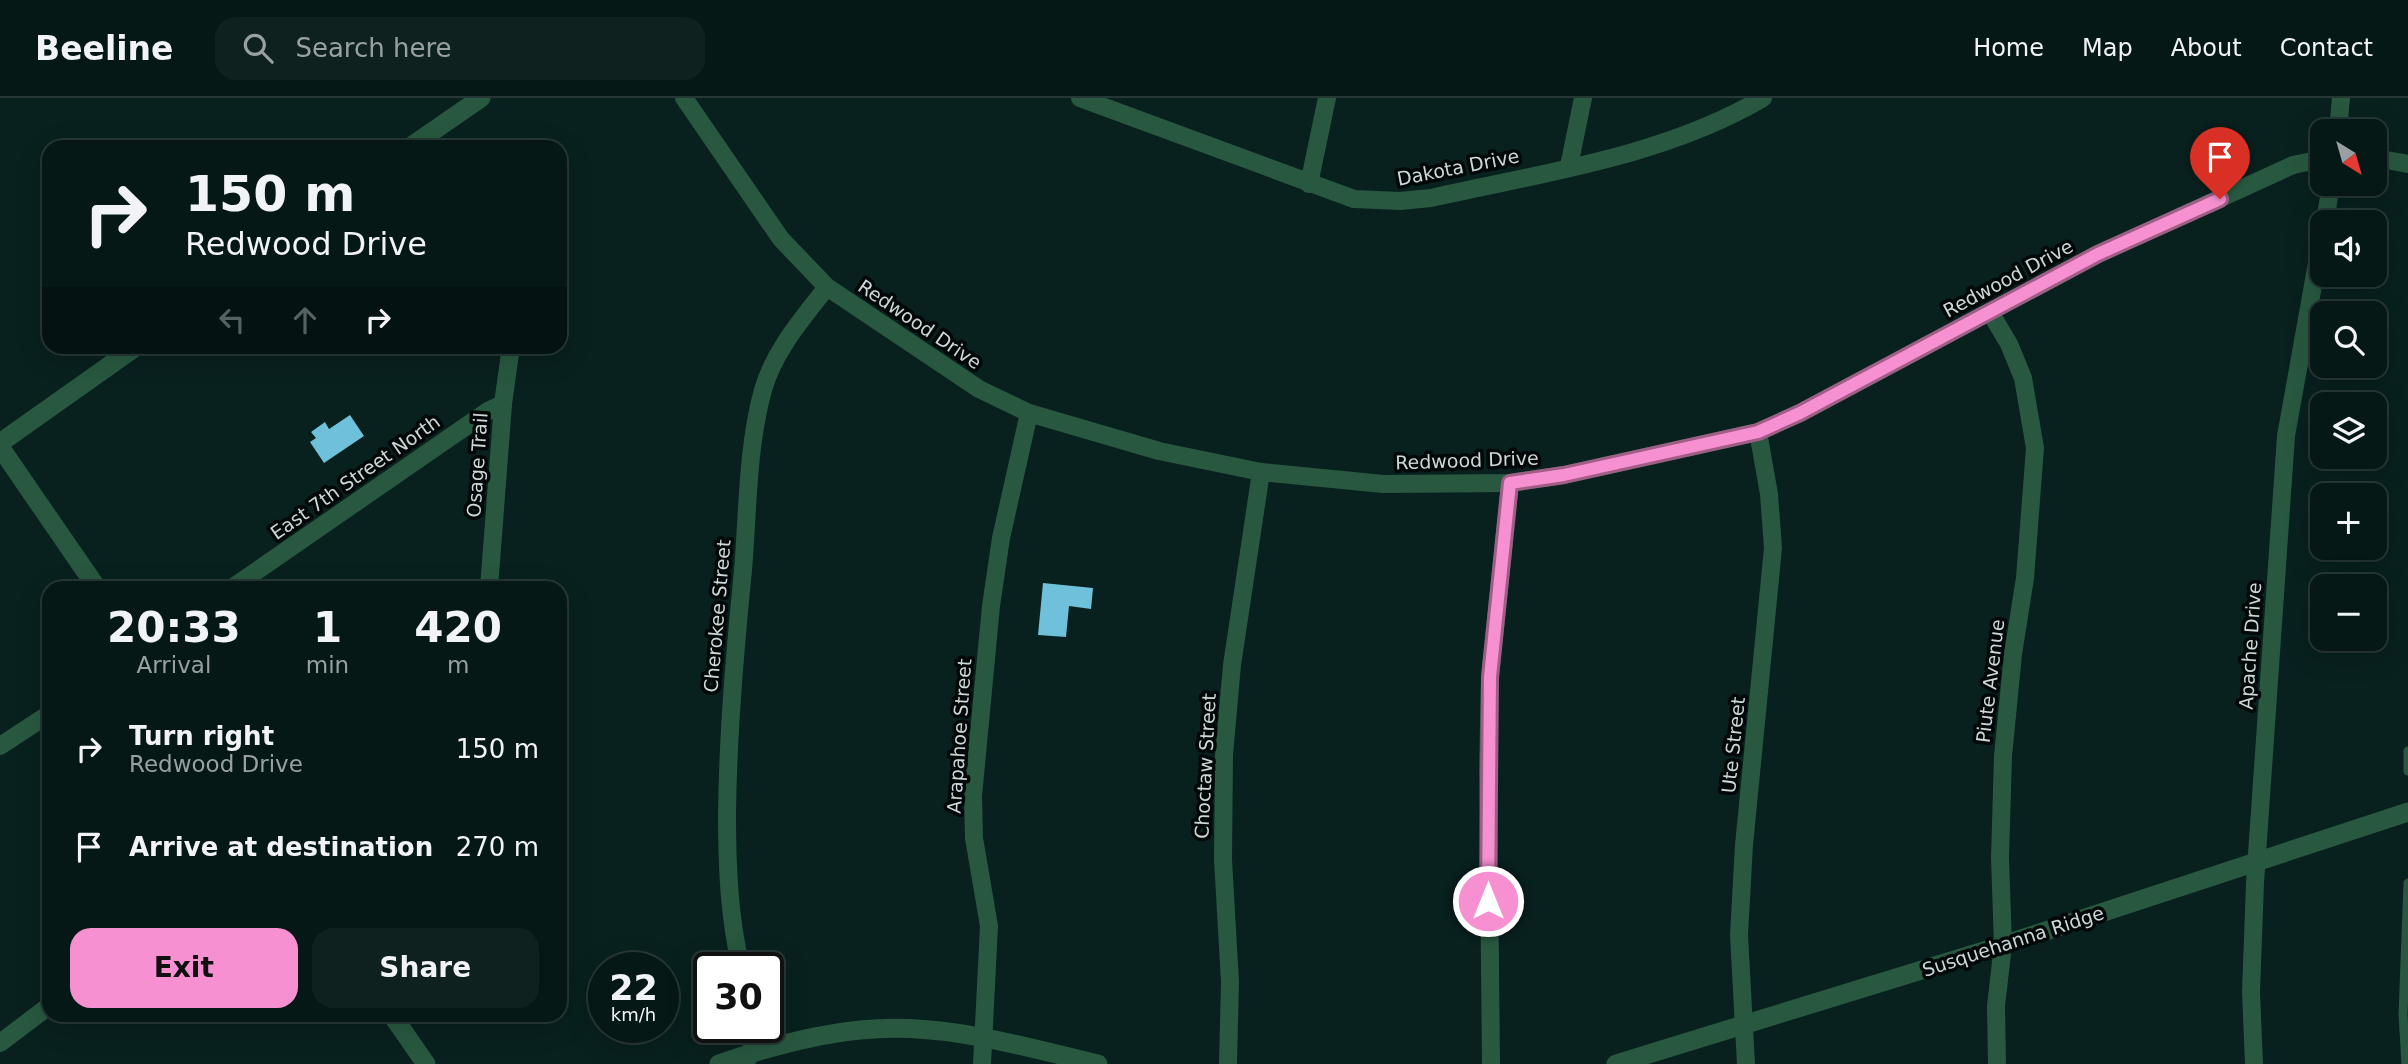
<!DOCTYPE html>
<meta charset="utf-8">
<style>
body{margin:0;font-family:"DejaVu Sans",sans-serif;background:#0f211f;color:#f1f3f6;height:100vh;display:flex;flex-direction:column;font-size:26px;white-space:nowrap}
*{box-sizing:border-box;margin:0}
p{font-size:23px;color:#98a0a1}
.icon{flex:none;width:38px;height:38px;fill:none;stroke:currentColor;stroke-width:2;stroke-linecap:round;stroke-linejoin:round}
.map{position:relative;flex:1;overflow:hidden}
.details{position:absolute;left:42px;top:483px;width:525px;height:441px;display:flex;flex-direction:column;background:#061816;border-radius:21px;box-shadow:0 7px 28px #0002,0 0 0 2px #273735}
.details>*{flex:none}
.top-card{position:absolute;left:42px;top:42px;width:525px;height:214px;border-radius:21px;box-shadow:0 7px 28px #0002,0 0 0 2px #273735;background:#061816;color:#f1f3f6;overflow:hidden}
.needle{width:46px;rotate:143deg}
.controls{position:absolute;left:2310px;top:21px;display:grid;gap:14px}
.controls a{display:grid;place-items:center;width:77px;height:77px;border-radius:14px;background:#061816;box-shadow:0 7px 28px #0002,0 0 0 2px #273735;font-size:35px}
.speed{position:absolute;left:588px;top:854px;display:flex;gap:14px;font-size:35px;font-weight:700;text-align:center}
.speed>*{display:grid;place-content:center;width:91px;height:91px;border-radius:50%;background:#061816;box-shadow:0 7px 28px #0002,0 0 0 2px #273735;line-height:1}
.speed small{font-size:18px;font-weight:400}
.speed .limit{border:4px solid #111;border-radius:10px;background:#fff;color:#111}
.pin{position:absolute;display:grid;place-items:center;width:60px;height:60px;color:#fff;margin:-72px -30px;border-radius:50% 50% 50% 0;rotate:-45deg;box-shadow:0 0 7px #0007}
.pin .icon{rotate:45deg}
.me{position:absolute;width:77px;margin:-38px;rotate:0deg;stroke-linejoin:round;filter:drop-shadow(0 0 5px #0008)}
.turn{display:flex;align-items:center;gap:24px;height:147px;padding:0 28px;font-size:32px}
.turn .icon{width:91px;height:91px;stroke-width:2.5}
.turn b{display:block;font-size:49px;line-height:60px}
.lanes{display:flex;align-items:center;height:66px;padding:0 28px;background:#0003;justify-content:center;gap:35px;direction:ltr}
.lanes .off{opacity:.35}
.eta{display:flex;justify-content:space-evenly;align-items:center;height:119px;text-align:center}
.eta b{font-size:42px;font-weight:700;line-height:49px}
.action{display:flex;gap:14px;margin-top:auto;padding:14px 28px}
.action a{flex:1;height:80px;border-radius:21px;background:#f690d0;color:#111;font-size:28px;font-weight:700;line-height:80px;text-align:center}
.action a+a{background:#0f211f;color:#f1f3f6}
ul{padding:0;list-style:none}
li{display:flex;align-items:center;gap:21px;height:98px;padding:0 28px}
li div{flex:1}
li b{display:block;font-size:26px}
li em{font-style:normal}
header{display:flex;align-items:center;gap:42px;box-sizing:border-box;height:98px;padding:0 35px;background:#061816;border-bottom:2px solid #273735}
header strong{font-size:33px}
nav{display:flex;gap:38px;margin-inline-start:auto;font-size:24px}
.search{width:490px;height:63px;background:#0f211f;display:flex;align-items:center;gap:18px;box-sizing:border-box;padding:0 24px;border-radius:21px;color:#98a0a1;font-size:26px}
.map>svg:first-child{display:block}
.building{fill:#6fc0da}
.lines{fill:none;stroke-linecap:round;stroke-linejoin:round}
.service{stroke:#285840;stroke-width:9}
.minor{stroke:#285840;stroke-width:18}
.tertiary{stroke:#285840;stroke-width:19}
.route-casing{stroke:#a05e87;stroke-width:18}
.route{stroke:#f690d0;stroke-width:12}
.labels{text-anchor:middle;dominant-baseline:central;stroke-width:7;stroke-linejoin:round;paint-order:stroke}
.street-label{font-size:19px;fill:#ccd9d8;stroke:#020807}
</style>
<header>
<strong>Beeline</strong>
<div class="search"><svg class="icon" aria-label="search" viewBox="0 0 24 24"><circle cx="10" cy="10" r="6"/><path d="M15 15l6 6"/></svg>Search here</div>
<nav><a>Home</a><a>Map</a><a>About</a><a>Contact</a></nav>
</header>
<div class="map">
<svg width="2408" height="966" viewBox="0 0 2408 966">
<rect width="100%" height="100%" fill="#08201e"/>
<g class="building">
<polygon points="350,317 364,338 324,365 310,344 316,340 311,334 325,324 329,331"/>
<polygon points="1043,485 1093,490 1091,511 1069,508 1066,539 1038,537"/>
</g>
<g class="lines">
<g class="service">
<polyline points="2408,653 2408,673"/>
<polyline points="2406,966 2403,917 2408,785"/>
</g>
<g class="minor">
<polyline points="684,0 781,141 827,189 979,291 1029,315 1159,353 1261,374 1383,386 1510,385 1564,377 1758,334 1800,315 2098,156 2293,67 2322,61"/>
<path d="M1080,0L1354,101L1400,103L1431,100C1542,75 1665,58 1763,0"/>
<polyline points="2338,33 2341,0"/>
<polyline points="2375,60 2408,66"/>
<polyline points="1569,68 1583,0"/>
<polyline points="1309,86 1327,0"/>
<polyline points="2325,124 2331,86"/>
<polyline points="1990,214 2009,246 2023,280 2035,350 2025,480 2013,556 2003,658 2000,760 2003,847 1996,908 1997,966"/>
<polyline points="232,490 488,313 503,306"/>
<polyline points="489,490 503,306 511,248"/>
<polyline points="0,648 49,616"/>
<path d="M741,870C729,819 727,768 727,716C728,634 735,554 743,472C748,413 747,350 763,292C774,253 802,221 827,189"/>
<polyline points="0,945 49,908"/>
<polyline points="745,966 751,955 754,929"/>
<polyline points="982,966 989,828 974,740 973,698 991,508 1001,440 1029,315"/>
<polyline points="1228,966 1230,884 1223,762 1224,657 1232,567 1261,374"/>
<polyline points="1491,966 1488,673 1490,579 1510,385"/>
<polyline points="1746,966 1739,837 1744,747 1773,450 1769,396 1758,334"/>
<polyline points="2254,966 2251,894 2255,785 2286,338 2322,137"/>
</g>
<g class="tertiary">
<polyline points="410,49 481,0"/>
<polyline points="0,345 137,248"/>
<polyline points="0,349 97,490"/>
<polyline points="392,917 426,966"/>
<path d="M719,966C765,950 811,937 860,932C940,923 1021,948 1098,966"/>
<polyline points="1616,966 2003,847 2408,714"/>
</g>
</g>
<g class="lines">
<g class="route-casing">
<polyline id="route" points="1488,803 1490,579 1510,385 1564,377 1758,334 1800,315 2098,156 2220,101"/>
</g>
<use href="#route" class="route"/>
</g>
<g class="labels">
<g class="street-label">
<text transform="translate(1458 69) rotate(-11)">Dakota Drive</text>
<text transform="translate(2008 180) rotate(-28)">Redwood Drive</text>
<text transform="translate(920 226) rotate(34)">Redwood Drive</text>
<text transform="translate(1467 362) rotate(-2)">Redwood Drive</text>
<text transform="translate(477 367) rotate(-86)">Osage Trail</text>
<text transform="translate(355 379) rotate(-35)">East 7th Street North</text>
<text transform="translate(717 518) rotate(-85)">Cherokee Street</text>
<text transform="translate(2250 548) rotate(-86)">Apache Drive</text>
<text transform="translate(1990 583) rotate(-83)">Piute Avenue</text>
<text transform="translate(959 638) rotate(-86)">Arapahoe Street</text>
<text transform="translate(1733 647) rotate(-84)">Ute Street</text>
<text transform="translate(1205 668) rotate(-87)">Choctaw Street</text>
<text transform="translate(2013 843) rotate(-18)">Susquehanna Ridge</text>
</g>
</g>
</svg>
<div class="controls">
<a><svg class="needle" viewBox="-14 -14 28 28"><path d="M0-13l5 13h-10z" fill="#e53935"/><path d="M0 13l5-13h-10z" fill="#98a0a1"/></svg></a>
<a><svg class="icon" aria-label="sound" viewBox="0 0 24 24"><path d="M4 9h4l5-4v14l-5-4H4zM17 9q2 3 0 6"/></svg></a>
<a><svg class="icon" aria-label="search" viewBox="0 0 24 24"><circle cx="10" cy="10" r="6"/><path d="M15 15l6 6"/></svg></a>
<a><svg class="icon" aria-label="layers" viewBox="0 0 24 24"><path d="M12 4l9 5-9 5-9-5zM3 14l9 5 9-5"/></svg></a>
<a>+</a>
<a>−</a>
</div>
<div class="speed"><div>22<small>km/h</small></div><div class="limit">30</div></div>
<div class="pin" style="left:2220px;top:101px;background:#d93025"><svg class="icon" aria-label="arrive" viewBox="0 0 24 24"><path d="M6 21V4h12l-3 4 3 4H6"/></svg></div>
<svg class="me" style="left:1488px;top:803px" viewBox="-20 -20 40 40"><circle r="17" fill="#f690d0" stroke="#fff" stroke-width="3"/><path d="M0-11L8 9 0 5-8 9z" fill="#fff"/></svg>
<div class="top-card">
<div class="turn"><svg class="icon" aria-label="right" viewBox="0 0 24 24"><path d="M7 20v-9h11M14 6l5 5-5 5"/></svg><div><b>150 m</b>Redwood Drive</div></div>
<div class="lanes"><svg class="icon off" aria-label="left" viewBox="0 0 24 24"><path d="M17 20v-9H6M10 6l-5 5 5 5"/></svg><svg class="icon off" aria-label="ahead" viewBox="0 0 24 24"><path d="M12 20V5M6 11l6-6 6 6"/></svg><svg class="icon" aria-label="right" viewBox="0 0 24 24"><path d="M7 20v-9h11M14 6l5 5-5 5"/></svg></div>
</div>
<section class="details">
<div class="eta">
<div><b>20:33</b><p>Arrival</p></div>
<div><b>1</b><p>min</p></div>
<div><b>420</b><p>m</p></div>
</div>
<ul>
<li><svg class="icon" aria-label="right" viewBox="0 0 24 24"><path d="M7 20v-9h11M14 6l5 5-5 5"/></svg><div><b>Turn right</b><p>Redwood Drive</p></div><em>150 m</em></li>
<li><svg class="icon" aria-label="arrive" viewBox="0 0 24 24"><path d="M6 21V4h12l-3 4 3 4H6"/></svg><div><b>Arrive at destination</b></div><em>270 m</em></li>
</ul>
<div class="action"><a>Exit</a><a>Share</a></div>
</section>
</div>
